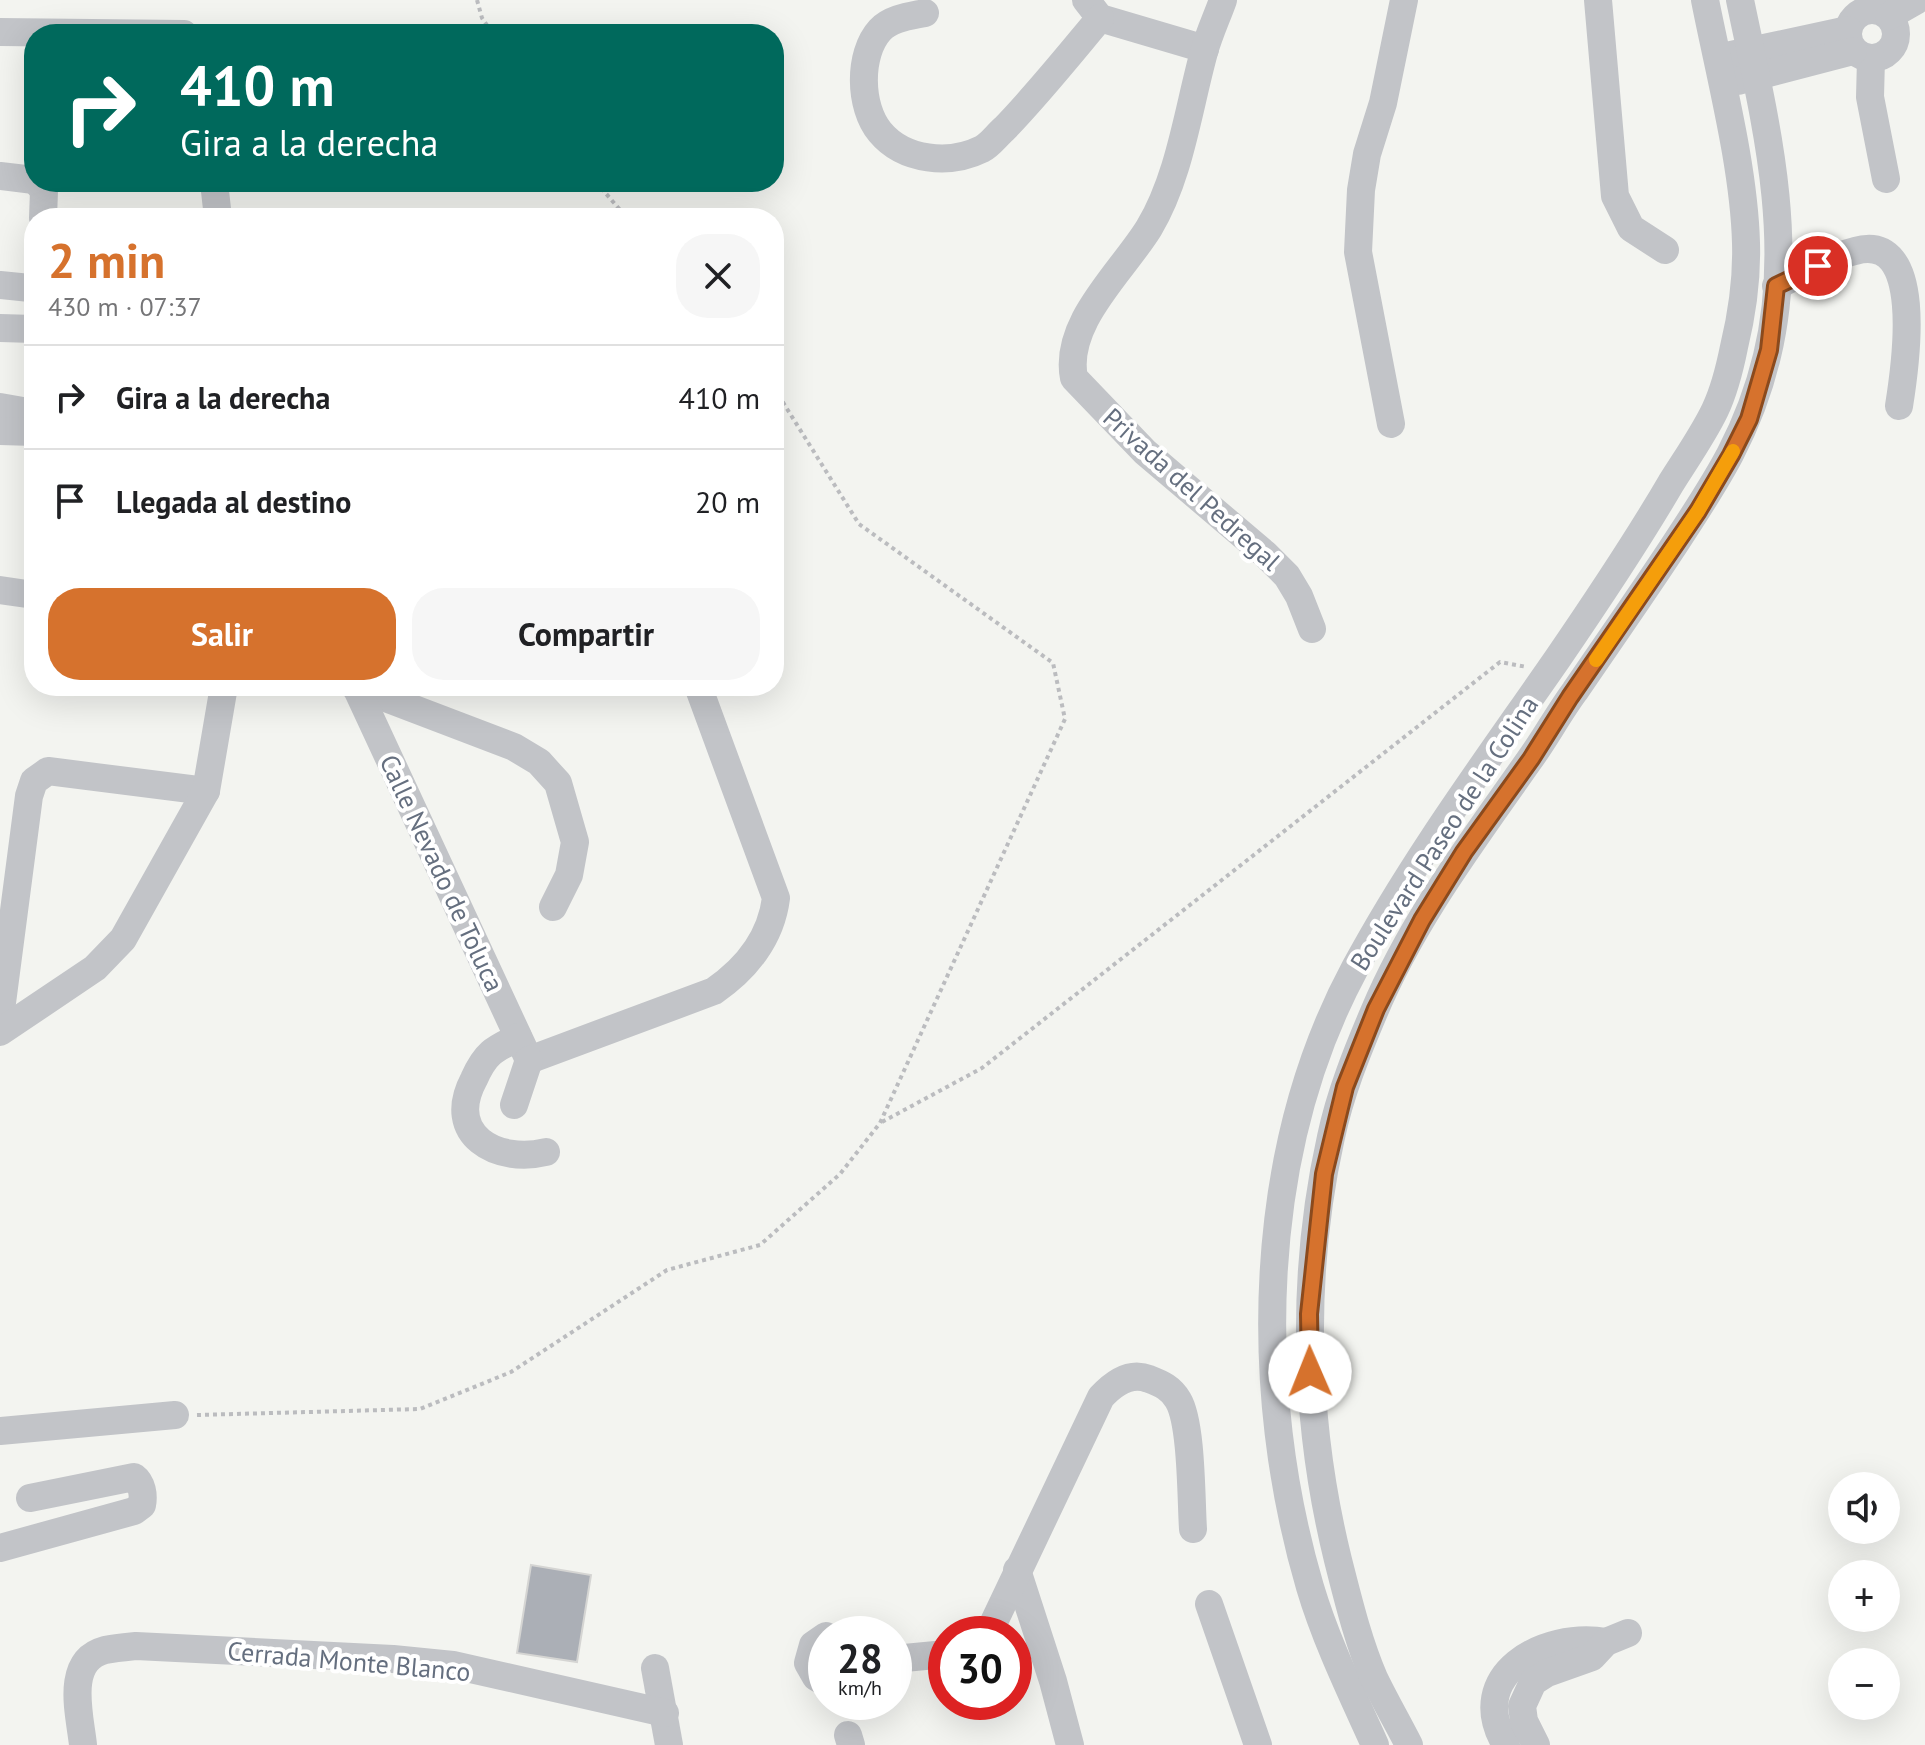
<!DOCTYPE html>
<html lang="es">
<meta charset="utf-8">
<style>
body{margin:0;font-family:"PT Sans",sans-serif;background:#f6f6f6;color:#202124;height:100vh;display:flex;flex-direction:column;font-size:30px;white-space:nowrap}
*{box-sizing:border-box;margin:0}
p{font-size:26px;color:#757577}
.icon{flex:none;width:44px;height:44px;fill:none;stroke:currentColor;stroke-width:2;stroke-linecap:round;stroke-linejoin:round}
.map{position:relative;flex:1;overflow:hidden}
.sheet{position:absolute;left:24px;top:208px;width:760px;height:488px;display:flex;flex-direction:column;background:#fff;border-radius:32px;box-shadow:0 8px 32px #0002}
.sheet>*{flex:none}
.banner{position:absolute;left:24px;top:24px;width:760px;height:168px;border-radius:32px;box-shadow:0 8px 32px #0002;background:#00695c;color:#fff;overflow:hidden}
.tools{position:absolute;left:1828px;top:1472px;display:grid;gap:16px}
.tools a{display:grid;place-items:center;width:72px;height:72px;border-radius:50%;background:#fff;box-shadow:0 8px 32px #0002;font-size:40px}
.speed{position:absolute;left:808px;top:1616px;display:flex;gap:16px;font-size:40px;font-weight:700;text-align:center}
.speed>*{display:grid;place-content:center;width:104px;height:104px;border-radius:50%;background:#fff;box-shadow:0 8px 32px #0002;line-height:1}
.speed small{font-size:20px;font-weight:400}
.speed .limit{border:12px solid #d22;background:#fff;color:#111}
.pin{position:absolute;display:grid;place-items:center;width:68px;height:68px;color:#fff;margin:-34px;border:4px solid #fff;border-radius:50%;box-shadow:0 2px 8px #0007}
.me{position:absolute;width:88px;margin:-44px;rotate:359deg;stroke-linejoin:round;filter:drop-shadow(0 0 6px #0008)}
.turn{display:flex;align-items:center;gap:28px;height:168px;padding:0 24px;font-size:36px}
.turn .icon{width:104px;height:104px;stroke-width:2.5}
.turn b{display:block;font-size:56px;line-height:68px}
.round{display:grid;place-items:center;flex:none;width:84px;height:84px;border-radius:32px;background:#f6f6f6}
.summary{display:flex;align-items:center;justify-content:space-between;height:136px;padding:0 24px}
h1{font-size:48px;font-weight:700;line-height:60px;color:#d6722d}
.action{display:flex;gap:16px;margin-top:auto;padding:16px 24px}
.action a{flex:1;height:92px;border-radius:32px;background:#d6722d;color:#fff;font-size:32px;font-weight:700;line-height:92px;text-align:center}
.action a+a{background:#f6f6f6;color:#202124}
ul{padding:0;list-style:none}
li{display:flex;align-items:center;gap:24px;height:104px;padding:0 24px;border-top:2px solid #e0e0e0}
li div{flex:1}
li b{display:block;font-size:30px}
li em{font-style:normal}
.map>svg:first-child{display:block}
.building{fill:#abafb6;stroke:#d5d5d3;stroke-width:2}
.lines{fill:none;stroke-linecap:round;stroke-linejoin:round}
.path{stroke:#bbbcbf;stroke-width:4;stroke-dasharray:4 4;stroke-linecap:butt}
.minor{stroke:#c2c4c8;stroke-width:28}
.route-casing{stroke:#8b4a1d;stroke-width:20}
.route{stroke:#d6722d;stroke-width:14}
.slow{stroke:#f59e0b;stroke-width:14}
.labels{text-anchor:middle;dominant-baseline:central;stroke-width:8;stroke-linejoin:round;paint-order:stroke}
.street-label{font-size:26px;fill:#656f7f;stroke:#fff}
</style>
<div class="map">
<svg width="1925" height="1745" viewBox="0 0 1925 1745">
<rect width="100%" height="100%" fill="#f3f4f0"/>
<polygon class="building" points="531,1565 591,1575 577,1662 517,1653"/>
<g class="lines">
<g class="path">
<polyline points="477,0 482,18 493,34"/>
<polyline points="596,182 627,218"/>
<polyline points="882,1122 982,1068 1500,662 1527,667"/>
<polyline points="197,1415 420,1409 511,1372 667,1270 760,1245 840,1174 880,1123 1065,719 1053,663 859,524 774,388"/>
</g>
<g class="minor">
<polyline points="1086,0 1100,18 1205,49"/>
<path d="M1223,0C1217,17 1209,34 1204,52C1188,110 1180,176 1149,228C1122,272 1063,323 1074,378L1145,452L1265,554L1287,576L1299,596L1312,629"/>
<polyline points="1598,0 1615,196 1631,228 1665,250"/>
<circle cx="1872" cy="34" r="24"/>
<path d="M925,13C911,16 891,18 880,30C858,54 859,107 880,132C904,161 950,165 982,149C990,145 997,135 1004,129C1038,94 1069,55 1100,18"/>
<polyline points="1889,16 1917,0"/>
<polyline points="0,32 184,34"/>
<polyline points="1731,55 1848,30"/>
<polyline points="1871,59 1870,97 1886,179"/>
<polyline points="1738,81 1853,51"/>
<polyline points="0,176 34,180"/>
<polyline points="37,182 44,191 43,218"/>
<polyline points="214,182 218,218"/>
<polyline points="0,285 30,288 34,286"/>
<path d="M1776,286C1801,274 1828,258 1855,251C1925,231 1906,362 1899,406"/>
<polyline points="0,328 34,329"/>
<polyline points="0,407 34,413"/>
<polyline points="1391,424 1358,252 1361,190 1367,154 1383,103 1404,0"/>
<polyline points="0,431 34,432"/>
<polyline points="0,590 34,595"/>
<polyline points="354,686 514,747 539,762 558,783 575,842 569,875 553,907"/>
<polyline points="356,687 529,1060"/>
<polyline points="0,1018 29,796 34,781 48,771 206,791"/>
<polyline points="0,1032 95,968 123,939 206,791 224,686"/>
<path d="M518,1037C510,1042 499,1046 491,1053C483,1060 478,1070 474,1079C444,1135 497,1164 546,1152"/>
<path d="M529,1060L714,991C746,969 771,938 776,898L698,686"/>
<polyline points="514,1105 529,1060"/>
<polyline points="0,1431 175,1415"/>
<path d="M0,1548L134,1511L142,1505C144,1495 142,1483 134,1477L30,1498"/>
<polyline points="1017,1570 1053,1681 1070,1745"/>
<polyline points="1209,1604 1258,1745"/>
<path d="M985,1634L993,1624L1101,1397C1113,1384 1130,1371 1149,1379C1162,1384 1171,1388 1178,1400C1192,1423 1191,1500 1193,1529"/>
<polyline points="826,1636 813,1645 808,1663 816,1677 826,1683"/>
<polyline points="894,1659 946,1654"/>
<polyline points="655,1668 669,1745"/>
<polyline points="848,1735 851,1745"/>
<path d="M83,1745C80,1715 64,1661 105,1650C115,1648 126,1647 136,1646L393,1659L453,1665L665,1713"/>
<path d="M1375,1745C1352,1694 1326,1641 1310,1587C1252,1390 1256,1152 1355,968C1413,860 1488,759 1558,658C1597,601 1636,543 1671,483C1686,459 1703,435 1715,410C1724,391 1730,367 1734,347C1742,314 1747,276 1746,243C1744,167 1720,76 1705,0"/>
<path d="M1409,1745C1398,1723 1385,1701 1374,1678C1358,1641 1348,1599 1338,1560C1304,1422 1300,1276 1331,1137C1340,1094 1357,1052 1374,1012C1412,921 1472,842 1528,762C1545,739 1558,714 1575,691C1607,644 1640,597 1671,550C1715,483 1748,435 1767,356C1796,237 1764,116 1740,0"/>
<path d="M1506,1745C1464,1675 1544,1631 1606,1642"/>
<polyline points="1536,1745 1524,1721 1522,1706 1533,1682 1547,1673 1592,1657 1606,1642 1628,1633"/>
</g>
</g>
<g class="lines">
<g class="route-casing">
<polyline id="route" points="1310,1372 1309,1314 1324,1174 1345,1087 1376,1009 1422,920 1464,852 1531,759 1570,697 1698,511 1731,455 1749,419 1769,350 1776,286 1818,266"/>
</g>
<use href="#route" class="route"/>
<polyline class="slow" points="1596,660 1698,511 1733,451"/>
</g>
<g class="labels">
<g class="street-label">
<text transform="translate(1192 489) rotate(42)">Privada del Pedregal</text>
<text transform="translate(1444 833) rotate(-57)">Boulevard Paseo de la Colina</text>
<text transform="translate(442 873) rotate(65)">Calle Nevado de Toluca</text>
<text transform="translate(349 1661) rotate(5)">Cerrada Monte Blanco</text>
</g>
</g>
</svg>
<div class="tools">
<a><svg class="icon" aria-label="sound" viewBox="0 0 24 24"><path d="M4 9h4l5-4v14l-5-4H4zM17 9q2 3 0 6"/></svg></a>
<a>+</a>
<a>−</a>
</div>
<div class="speed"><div>28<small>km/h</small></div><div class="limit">30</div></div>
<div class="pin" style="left:1818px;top:266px;background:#d93025"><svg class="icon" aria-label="arrive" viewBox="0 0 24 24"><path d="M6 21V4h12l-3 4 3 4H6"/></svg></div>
<svg class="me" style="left:1310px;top:1372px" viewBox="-20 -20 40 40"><circle r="19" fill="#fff"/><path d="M0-13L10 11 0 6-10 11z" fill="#d6722d"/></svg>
<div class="banner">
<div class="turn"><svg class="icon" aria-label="right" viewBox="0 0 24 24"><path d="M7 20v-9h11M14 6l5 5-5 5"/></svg><div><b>410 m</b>Gira a la derecha</div></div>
</div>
<section class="sheet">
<div class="summary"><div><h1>2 min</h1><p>430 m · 07:37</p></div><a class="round"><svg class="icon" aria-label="close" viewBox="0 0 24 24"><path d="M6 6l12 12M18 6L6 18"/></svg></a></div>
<ul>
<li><svg class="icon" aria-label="right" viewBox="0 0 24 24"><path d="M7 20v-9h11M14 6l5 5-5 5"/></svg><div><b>Gira a la derecha</b></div><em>410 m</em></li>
<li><svg class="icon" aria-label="arrive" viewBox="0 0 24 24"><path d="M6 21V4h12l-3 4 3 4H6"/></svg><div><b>Llegada al destino</b></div><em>20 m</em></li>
</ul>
<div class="action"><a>Salir</a><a>Compartir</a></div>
</section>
</div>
